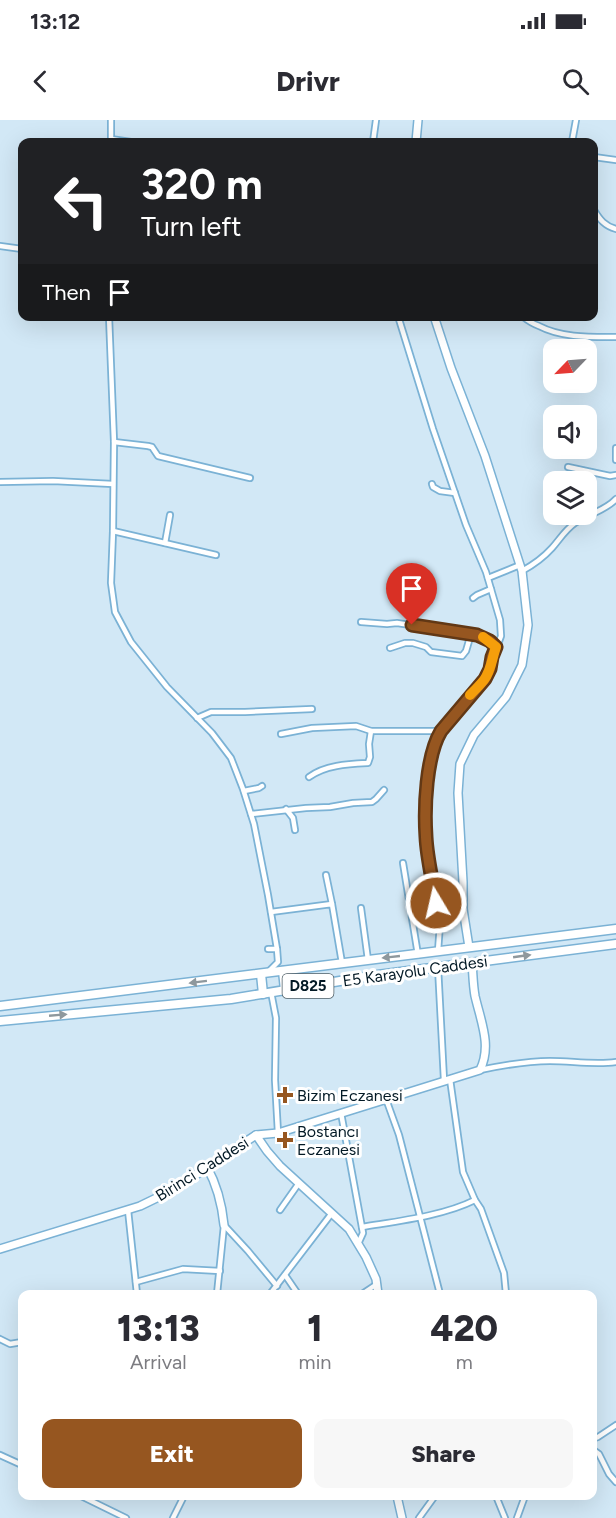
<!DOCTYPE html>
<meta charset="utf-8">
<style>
body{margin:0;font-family:Figtree,sans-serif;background:#f7f7f7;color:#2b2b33;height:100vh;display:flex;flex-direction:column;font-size:22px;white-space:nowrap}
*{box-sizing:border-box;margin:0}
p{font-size:20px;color:#7c7c81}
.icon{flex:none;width:33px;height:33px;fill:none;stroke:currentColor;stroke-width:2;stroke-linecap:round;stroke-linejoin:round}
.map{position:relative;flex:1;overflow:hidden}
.side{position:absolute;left:18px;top:1170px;width:579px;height:210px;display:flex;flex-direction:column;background:#fff;border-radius:12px;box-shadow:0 6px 24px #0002}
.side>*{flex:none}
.top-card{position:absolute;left:18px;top:18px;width:580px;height:183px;border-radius:12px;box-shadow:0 6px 24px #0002;background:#202124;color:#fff;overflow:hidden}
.needle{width:39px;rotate:245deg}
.buttons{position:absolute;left:543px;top:219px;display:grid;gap:12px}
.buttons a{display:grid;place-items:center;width:54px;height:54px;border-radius:12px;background:#fff;box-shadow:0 6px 24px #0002;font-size:30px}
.pin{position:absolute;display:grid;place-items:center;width:51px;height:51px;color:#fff;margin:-62px -26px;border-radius:50% 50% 50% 0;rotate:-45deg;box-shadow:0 0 6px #0007}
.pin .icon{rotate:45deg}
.me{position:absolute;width:66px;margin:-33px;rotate:351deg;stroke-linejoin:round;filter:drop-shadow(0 0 4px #0008)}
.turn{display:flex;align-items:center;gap:21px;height:126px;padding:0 24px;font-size:27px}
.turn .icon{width:78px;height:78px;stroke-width:2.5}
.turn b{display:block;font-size:42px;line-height:51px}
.then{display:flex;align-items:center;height:57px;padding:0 24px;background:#0003;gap:12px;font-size:22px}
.eta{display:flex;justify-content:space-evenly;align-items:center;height:102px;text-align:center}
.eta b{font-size:36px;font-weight:800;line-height:42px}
.button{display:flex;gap:12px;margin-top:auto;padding:12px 24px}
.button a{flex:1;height:69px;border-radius:12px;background:#965620;color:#fff;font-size:24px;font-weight:800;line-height:69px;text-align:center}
.button a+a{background:#f7f7f7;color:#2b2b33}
.status{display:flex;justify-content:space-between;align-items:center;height:42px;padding:0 30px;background:#fff;direction:ltr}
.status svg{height:16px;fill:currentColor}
header{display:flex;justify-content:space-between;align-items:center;height:78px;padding:0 24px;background:#fff;font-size:27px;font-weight:800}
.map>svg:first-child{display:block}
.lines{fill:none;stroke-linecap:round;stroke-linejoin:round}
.street-casing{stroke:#7bb2d5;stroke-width:8}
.secondary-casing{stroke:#7bb2d5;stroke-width:10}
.highway-casing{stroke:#7bb2d5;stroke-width:11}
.street{stroke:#fff;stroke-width:4.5}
.secondary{stroke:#fff;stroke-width:7}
.highway{stroke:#fff;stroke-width:8}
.oneway{fill:#8e989d}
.route-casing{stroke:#623815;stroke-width:15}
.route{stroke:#965620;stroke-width:10}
.slow{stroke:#f59e0b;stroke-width:10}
.poi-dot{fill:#965620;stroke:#fff;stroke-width:2}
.labels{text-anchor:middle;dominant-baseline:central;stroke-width:6;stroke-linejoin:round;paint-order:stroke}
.shield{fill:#fff;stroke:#4f5e66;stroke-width:1.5}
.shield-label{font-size:15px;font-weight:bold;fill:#031925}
.street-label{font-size:16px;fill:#031925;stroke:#fff}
.poi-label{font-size:16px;fill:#031925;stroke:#fff;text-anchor:start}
</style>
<div class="status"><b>13:12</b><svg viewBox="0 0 49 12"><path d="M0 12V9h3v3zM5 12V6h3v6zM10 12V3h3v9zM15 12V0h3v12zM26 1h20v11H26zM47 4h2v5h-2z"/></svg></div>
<header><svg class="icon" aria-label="back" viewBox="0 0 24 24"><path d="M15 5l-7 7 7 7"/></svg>Drivr<svg class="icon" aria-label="search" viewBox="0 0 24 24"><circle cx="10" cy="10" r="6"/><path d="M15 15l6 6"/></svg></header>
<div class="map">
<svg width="616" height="1398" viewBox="0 0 616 1398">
<rect width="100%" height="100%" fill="#d2e8f6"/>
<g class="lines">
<g class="street-casing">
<g id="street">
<polyline points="111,0 111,22"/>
<polyline points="111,19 131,22"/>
<polyline points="373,22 376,0"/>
<polyline points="572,22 576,0"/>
<polyline points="594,37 616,40"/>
<path d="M594,90C600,100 605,106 616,109"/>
<polyline points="0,126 22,129"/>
<polyline points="109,196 114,322 113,411 111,463 115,492 131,522 167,567 212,613 231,638 243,669 254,704 268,775 277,829 278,842 270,850"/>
<polyline points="398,196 433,309 466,405 486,452 500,500 501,516 485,559 441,611 437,617 431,636 427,675 426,718 440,804 438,831"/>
<path d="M522,196C527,200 533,204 539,206C562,218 590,217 616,217"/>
<polyline points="114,322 148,326 152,327 158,336 250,358"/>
<polyline points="616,328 616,340"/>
<polyline points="568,347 610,356 616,355"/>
<polyline points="0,362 53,361 113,364"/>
<polyline points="432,364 433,367 440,371 455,373"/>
<polyline points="113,411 216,435"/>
<polyline points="165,423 170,395"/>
<path d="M522,451C533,445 543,438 552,428C560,419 565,410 575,403C588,394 605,391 616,379"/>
<polyline points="488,458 520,445"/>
<polyline points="473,478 477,475 491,469"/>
<polyline points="361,502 387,504 397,503 477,515 490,521 497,527"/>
<polyline points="390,528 405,523 413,523 426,527 431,532 462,536 466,531 471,514"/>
<polyline points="197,598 211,592 245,592 312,589"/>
<polyline points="281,614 312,608 356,606 371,611 441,611"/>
<path d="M309,657C325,645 348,644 368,643L370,637L369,624L371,611"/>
<polyline points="244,671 259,668 262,666"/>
<polyline points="286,689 293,698 295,710"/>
<polyline points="251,694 306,688 330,687 353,683 372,682 376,679 384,670"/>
<polyline points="403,743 418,835"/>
<polyline points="326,755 332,784"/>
<polyline points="361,788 368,840"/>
<polyline points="271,792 332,784 342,843"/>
<polyline points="268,829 277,829"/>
<polyline points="438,847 444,960"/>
<polyline points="271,872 276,898 275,960 278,1013"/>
<path d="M480,950C504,945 526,941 550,941C572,941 594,945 616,942"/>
<polyline points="450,959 463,1052 475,1080 481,1089 504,1153 506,1174"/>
<polyline points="386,979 399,1015 440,1174"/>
<polyline points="341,993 363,1113 358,1124"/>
<polyline points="128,1090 137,1174"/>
<polyline points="280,1090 299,1063"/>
<polyline points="224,1105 248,1131 277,1166"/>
<path d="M362,1107C398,1101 443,1096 475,1080"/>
<polyline points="285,1155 298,1174"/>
<polyline points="136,1162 183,1149 220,1151"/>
<polyline points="217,1174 224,1105"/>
<polyline points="270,1174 332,1093"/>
<polyline points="362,1174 377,1164"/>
<polyline points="0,1219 10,1224 22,1222"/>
<polyline points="592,1319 598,1317 616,1305"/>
<polyline points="592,1329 599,1334 609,1354 616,1362"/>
<polyline points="0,1335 22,1345"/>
<polyline points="81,1376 126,1398"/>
<polyline points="496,1376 505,1398"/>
<polyline points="173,1398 184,1376"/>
<polyline points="419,1398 435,1376"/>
<polyline points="517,1398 525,1376"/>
</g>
</g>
<g class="secondary-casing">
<g id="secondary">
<polyline points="416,22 418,0"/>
<polyline points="434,196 451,248 485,336 519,442 522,451 528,505 522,545 506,577 474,615 460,644 458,673 463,762 463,789 469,827"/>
<polyline points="256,1015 267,1031 280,1046 349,1109 366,1137 376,1159 378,1174"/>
<path d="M207,1047C217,1065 222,1085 224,1105"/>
<path d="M0,1129L140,1086L173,1070L256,1015L278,1013L480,950C492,926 481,902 475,876C473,865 473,854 472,843"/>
<polyline points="397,1376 402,1398"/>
</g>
</g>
<g class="highway-casing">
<g id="highway">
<polyline points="283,851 285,870"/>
<polyline points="261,854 263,874"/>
<polyline points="0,886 616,809"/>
<polyline points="0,901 231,879 370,856 616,824"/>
</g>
</g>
<use href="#street" class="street"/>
<use href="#secondary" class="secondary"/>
<use href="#highway" class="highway"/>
</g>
<defs><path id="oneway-solid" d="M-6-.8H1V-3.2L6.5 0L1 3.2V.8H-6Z" transform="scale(1.5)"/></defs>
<g class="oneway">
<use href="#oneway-solid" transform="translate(522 836) rotate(-8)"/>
<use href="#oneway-solid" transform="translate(391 837) rotate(174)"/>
<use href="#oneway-solid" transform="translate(198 862) rotate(173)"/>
<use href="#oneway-solid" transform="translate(58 895) rotate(-5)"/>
</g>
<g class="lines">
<g class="route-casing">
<path id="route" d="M412,505L477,515L490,521L496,527L492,537L490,549L485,559L441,611C426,636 424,688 426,717C427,739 433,761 436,783"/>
</g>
<use href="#route" class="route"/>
<path class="slow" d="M470,575C475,570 480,565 484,560C491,551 492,538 496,527L483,517"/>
</g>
<g class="poi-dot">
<path d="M282 966h6v6h6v6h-6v6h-6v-6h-6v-6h6z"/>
<path d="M282 1011h6v6h6v6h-6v6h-6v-6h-6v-6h6z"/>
</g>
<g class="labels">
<rect class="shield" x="282.5" y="854" width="51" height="24" rx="4.5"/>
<g class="shield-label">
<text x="308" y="866">D825</text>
</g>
<g class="street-label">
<text transform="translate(415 851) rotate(-8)">E5 Karayolu Caddesi</text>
<text transform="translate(202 1049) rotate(-32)">Birinci Caddesi</text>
</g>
<g class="poi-label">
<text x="297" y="975">Bizim Eczanesi</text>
<text x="297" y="1011">Bostancı<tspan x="297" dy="18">Eczanesi</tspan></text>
</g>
</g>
</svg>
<div class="buttons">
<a><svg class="needle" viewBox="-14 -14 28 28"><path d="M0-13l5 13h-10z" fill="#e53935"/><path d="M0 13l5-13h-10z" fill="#7c7c81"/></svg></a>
<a><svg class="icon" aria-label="sound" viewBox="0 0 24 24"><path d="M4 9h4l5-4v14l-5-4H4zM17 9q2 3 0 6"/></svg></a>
<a><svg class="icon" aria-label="layers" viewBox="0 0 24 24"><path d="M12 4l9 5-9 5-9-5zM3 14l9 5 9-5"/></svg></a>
</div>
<div class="pin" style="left:412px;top:505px;background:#d93025"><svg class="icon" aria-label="arrive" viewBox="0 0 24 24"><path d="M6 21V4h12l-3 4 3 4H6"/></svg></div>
<svg class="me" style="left:436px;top:783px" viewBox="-20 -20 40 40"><circle r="17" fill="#965620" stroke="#fff" stroke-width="3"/><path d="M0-11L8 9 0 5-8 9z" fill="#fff"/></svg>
<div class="top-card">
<div class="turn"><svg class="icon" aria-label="left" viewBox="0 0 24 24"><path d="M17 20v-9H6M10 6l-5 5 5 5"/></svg><div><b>320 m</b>Turn left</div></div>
<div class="then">Then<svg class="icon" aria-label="arrive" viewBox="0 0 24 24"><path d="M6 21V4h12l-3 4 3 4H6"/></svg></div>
</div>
<section class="side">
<div class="eta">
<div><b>13:13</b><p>Arrival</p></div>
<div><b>1</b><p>min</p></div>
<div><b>420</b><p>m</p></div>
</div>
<div class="button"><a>Exit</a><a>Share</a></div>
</section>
</div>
